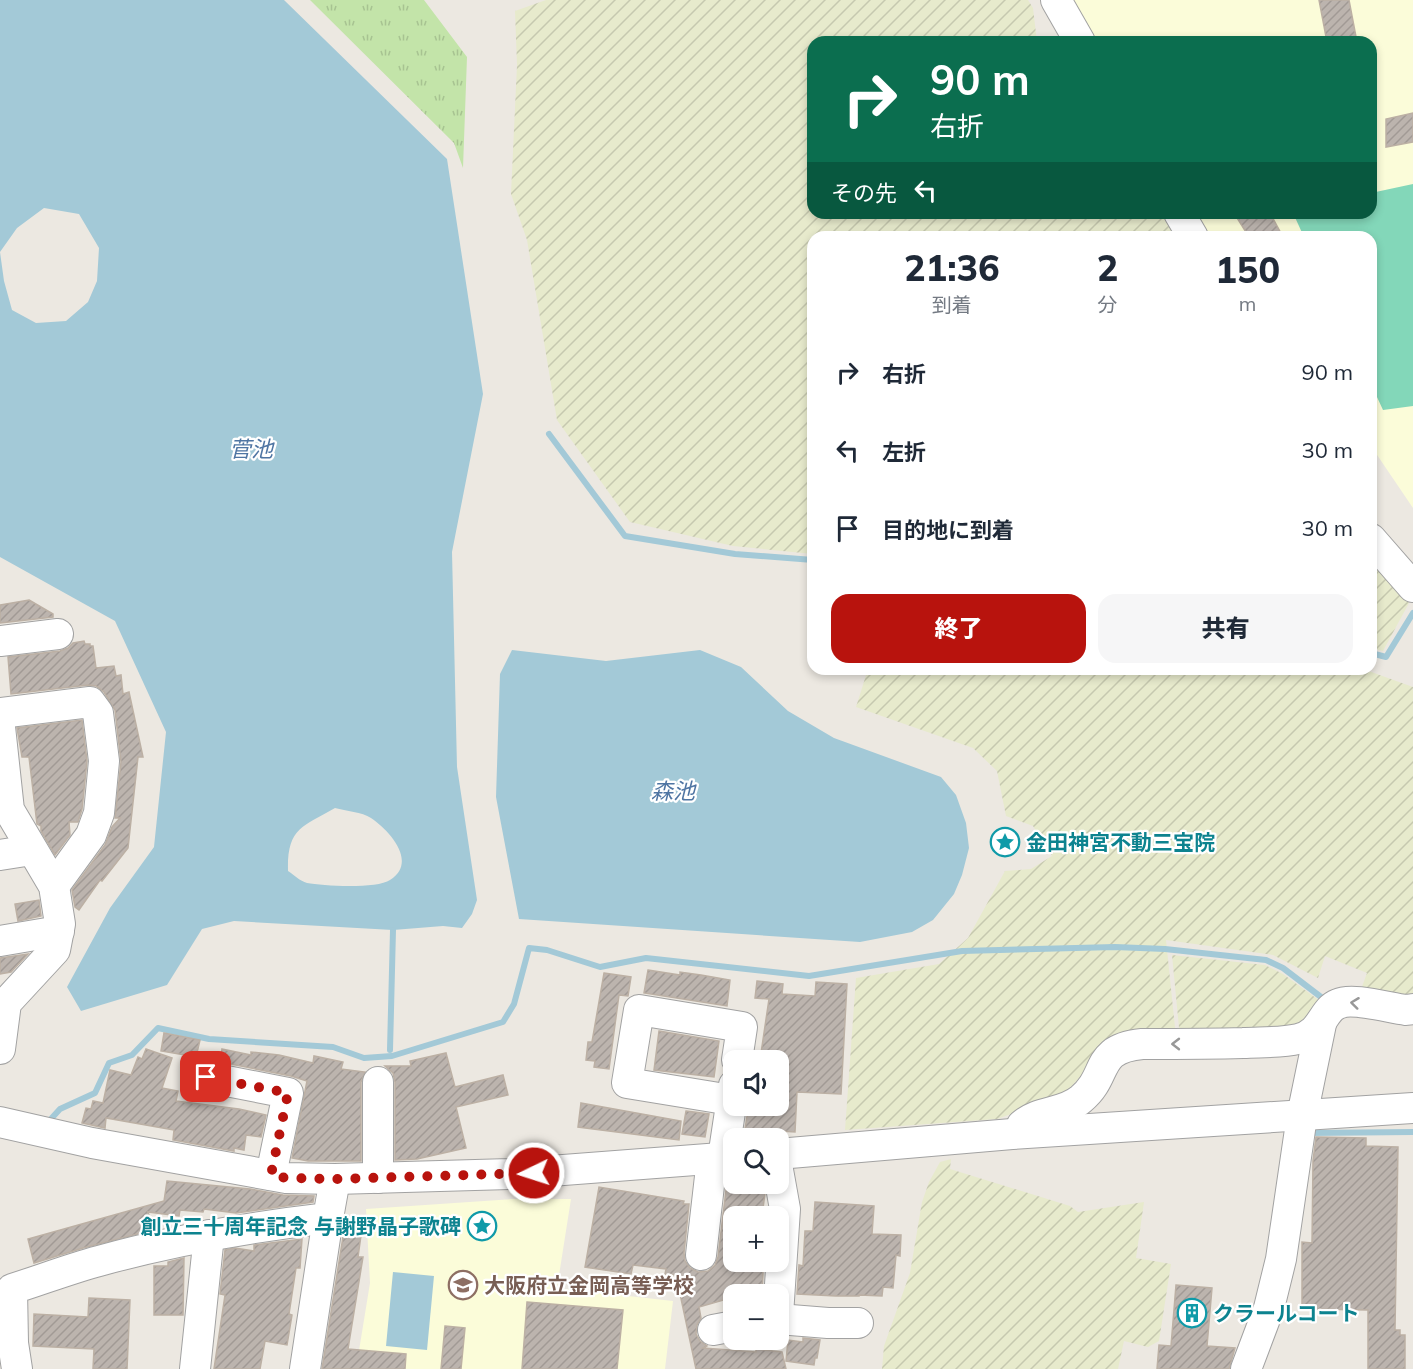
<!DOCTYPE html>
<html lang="ja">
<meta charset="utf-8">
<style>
body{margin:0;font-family:Mulish,"Noto Sans JP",sans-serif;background:#f6f6f7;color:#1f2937;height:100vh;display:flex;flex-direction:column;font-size:22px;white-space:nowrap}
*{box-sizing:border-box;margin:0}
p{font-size:20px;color:#747a83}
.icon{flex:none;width:33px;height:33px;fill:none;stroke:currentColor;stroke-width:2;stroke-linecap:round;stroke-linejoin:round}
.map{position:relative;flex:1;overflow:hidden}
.panel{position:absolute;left:807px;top:231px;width:570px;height:444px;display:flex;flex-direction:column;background:#fff;border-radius:18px;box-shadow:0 3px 9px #0003}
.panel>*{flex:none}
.banner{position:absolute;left:807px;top:36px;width:570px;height:183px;border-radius:18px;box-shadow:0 3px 9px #0003;background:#0b6e4f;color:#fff;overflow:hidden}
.buttons{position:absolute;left:723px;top:1050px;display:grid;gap:12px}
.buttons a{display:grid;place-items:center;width:66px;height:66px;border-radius:12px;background:#fff;box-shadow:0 3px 9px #0003;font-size:30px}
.pin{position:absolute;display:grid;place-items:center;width:51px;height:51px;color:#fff;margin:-26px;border-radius:12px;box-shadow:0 3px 9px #0006}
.me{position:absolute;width:66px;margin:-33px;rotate:266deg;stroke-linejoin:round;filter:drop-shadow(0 0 4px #0008)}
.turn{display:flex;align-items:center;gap:21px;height:126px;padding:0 24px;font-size:27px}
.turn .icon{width:78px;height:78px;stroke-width:2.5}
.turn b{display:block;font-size:42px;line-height:51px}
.then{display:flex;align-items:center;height:57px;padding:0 24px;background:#0003;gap:12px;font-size:22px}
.eta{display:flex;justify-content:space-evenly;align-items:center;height:102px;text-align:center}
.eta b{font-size:36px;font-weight:800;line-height:42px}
.primary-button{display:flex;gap:12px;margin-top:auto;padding:12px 24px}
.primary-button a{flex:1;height:69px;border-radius:18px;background:#b8130d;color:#fff;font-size:24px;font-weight:800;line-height:69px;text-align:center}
.primary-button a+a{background:#f6f6f7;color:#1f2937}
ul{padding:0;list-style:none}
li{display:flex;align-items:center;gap:18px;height:78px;padding:0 24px}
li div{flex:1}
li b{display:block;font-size:22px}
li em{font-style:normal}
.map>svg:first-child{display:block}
.education{fill:#fbfcd9}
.farmland{fill:url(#farmland-furrows)}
.grass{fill:url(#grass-tufts)}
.pitch{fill:#83d7b9}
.water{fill:#a3c9d7;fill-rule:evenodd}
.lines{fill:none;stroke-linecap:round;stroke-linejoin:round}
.stream{stroke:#a3c9d7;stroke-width:6}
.building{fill:url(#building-hatch);stroke:#bcb0a4;stroke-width:1.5}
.minor-casing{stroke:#a2a2a2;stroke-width:32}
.minor{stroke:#fff;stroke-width:30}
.oneway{stroke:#989898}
.route{stroke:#b8130d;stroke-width:10;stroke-dasharray:0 18}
.labels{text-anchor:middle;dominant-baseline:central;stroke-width:4.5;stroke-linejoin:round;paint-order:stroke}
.culture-label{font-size:21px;font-weight:bold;fill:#0d838f;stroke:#fff;text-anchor:start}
.education-label{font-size:21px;font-weight:bold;fill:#785e54;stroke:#fff;text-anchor:start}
.water-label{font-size:22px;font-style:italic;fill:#4f75a3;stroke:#fff}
</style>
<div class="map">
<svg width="1413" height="1369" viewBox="0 0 1413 1369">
<defs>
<pattern id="farmland-furrows" width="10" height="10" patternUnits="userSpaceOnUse" patternTransform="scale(1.5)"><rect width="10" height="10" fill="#e7eacc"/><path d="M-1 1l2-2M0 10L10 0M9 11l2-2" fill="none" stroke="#c6c8af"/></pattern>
<pattern id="grass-tufts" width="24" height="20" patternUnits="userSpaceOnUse" patternTransform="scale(1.5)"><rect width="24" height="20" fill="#c3e4a9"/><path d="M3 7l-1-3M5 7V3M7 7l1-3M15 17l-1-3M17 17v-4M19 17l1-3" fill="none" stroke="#a7c391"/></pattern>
<pattern id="building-hatch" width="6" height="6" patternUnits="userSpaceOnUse" patternTransform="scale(1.5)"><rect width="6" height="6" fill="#bcb4ae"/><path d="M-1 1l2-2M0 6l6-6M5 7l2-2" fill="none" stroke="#a19a95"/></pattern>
</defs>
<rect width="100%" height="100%" fill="#ece8e1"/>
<g class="education">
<polygon points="1073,0 1413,0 1413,508 1371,446 1371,237 1205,237 1192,213 1371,213 1371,42 1096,42"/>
<polygon points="512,1199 571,1199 557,1288 673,1301 665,1369 356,1369 370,1283 366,1209"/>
</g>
<g class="farmland">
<polygon points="546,0 1028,0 1033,8 1037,42 813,42 813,213 1164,213 1178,237 813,237 813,554 733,546 630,522 557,420 527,240 511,194 517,65 515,11"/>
<polygon points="1371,560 1409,603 1383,651 1371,648"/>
<polygon points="868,669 1363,669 1413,687 1413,1002 1359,995 1367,973 1325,956 1318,978 1273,955 1166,940 1176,1037 1114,1038 1064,1095 997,1119 845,1130 856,978 939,964 968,938 1005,871 1031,869 1052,856 1033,826 1006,816 997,771 973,748 856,707"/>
<polygon points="1172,955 1265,965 1283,974 1324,1004 1312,1024 1180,1038"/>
<polygon points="951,1159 950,1169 1070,1206 1078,1212 1144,1202 1136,1258 1171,1264 1159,1341 1148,1347 1124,1341 1118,1369 882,1369 884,1346 910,1273 922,1202 929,1182 940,1162"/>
</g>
<polygon class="grass" points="310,0 424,0 467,57 463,168 454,143"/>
<polygon class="pitch" points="1413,184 1413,406 1383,410 1371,384 1371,237 1304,237 1293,213 1371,213 1371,193"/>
<g class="water">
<path d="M0,0H284L447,159L483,394L452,552L457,767L477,900L472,914L462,928L443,926L393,930L234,921L202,929L167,985L81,1011L67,987L110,908L154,847L166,732L115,621L0,557ZM44,208L79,214L99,248L97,281L88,302L66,321L36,323L12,310L4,281L0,252L17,228ZM335,808C346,811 362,812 371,818C390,831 418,862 390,880C377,889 323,886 307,883C300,881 294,875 288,871C287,828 302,827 335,808Z"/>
<polygon points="512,650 606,661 700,650 741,667 788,711 834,738 941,777 956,795 966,823 969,848 962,875 954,894 933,920 912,932 860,942 519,919 496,797 500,674"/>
<polygon points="393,1272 434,1276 427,1350 386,1346"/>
</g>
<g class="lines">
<g class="stream">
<polyline points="549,434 625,536 735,554 813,560"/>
<polyline points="1371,653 1386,657 1413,613"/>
<polyline points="390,1050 393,930"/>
<polyline points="50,1120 60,1109 95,1093 109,1063 132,1055 158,1028 209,1039 333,1047 364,1058 392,1056 503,1022 514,1004 529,948 547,950 600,967 646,958 809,976 962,951 1115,947 1165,949 1266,960 1283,968 1321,997"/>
<polyline points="1307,1133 1413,1132"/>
</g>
</g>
<g class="building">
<polygon points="1319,0 1349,0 1357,42 1327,42"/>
<polygon points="1413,113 1413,142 1386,147 1386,119"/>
<polygon points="1234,213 1270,213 1283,237 1249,237"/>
<polygon points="29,600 53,614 53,617 0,623 0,605"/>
<polygon points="84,641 85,644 90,644 90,646 93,646 96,668 114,666 116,676 121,675 123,694 129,692 143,757 138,757 128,848 102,881 100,880 79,910 75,907 72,890 105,845 112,827 120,818 115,818 121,762 115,710 104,692 96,686 88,685 11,694 8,657 60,651 68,648 73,643"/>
<polygon points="82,720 87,761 82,809 78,822 69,822 70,835 55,855 41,831 41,826 37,824 29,757 22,757 17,728"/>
<polygon points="39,900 41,916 18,921 15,904"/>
<polygon points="28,954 11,972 0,974 0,958"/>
<polygon points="648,970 680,975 680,972 701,975 730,980 727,1006 644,993"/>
<polygon points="604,973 631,977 628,996 619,995 609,1069 594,1067 595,1061 586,1060 588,1042 592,1042"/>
<polygon points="757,981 783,984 782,994 815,996 816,982 847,984 841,1094 797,1092 795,1132 764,1130 763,1137 744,1135 748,1110 775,1113 776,1106 778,1106 778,1060 760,1060 769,999 755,998"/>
<polygon points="659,1031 719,1041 714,1077 654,1070"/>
<polygon points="164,1033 200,1040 196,1057 161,1051"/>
<polygon points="146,1049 172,1058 162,1088 178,1091 176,1101 239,1109 266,1115 261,1137 246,1135 244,1150 234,1148 234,1151 173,1140 174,1130 106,1118 105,1128 82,1123 86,1108 91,1109 93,1101 103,1103 110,1070 131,1075 138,1057 142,1059"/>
<polygon points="222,1049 251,1055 251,1052 279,1055 313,1063 314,1056 343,1062 341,1069 365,1072 361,1082 361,1161 308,1161 292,1158 307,1081 291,1076 220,1062"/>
<polygon points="446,1053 455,1087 503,1075 508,1095 456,1107 466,1148 417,1159 395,1160 395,1082 393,1073 385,1066 411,1066 410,1061"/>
<polygon points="581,1103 681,1121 679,1140 578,1127"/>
<polygon points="686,1111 709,1114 705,1137 682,1134"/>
<polygon points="1316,1137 1366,1138 1366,1146 1398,1147 1395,1330 1400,1330 1400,1335 1405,1335 1405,1369 1368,1369 1368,1310 1311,1309 1311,1307 1302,1307 1302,1242 1312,1243 1313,1161"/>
<polygon points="167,1181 250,1189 283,1195 314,1196 313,1202 236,1213 204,1209 203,1212 180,1210 179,1216 148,1212 153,1230 83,1248 34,1263 28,1239 164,1201"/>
<polygon points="727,1182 734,1184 763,1184 765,1193 762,1216 733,1216 729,1262 756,1262 756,1268 762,1266 763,1273 762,1294 734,1294 734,1297 699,1307 701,1318 697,1325 696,1334 700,1341 707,1346 703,1348 756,1352 756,1349 782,1352 786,1369 696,1369 676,1275 665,1274 666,1269 633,1265 631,1274 585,1267 599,1187 684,1201 683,1204 689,1204 684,1253 685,1261 690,1268 698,1272 708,1271 715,1265 718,1257"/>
<polygon points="815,1202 874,1206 872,1234 901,1235 900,1256 896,1255 893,1288 883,1287 882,1296 859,1295 859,1296 836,1296 797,1294 799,1265 803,1266 805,1231 813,1231"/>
<polygon points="346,1218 363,1221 358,1257 363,1257 348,1349 406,1354 405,1369 322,1369"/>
<polygon points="302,1239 300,1268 296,1268 289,1314 292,1315 287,1345 265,1341 260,1369 214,1369 225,1295 220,1294 225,1250 235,1248 254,1251 254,1245"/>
<polygon points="184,1258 183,1315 154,1315 154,1266 168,1266 168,1262"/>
<polygon points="1176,1285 1212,1288 1207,1346 1235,1348 1229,1369 1157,1369 1159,1345 1171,1346"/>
<polygon points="89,1298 130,1300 127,1369 93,1369 94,1349 33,1346 34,1314 88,1317"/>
<polygon points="527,1302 623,1310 617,1369 522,1369"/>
<polygon points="445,1326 465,1328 461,1369 441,1369"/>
<polygon points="803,1338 820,1340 817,1358 815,1358 814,1365 786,1361 788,1340 803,1342"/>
</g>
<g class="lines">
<g class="minor-casing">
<g id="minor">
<polyline points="1056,0 1080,42"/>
<polyline points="1179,213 1193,237"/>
<polyline points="1371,539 1413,587"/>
<polyline points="0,641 58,634"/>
<polyline points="0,713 90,702 98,713 104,761 99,813 91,835 54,886"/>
<polyline points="0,727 9,810 54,886 60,924 55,950 6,1003 0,1049"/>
<polyline points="0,855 32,850"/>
<polyline points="0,941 59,931"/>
<polyline points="206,1077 288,1093 271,1175"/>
<polyline points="731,1100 627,1083 639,1010 742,1027 737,1060"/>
<polyline points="0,1122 92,1143 286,1178 335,1179 511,1174 734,1157"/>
<path d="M1022,1125C1039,1110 1064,1114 1081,1099C1110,1075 1093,1049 1142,1044C1176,1044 1210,1044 1243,1043C1261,1042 1281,1043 1298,1039C1323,1033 1322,1010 1338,1004C1352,997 1389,1008 1406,1010L1413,1009"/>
<polyline points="778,1154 1012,1134 1413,1108"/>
<polyline points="723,1158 734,1085"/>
<polyline points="778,1170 785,1209 778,1315"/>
<polyline points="378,1178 378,1082"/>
<polyline points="701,1255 712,1159"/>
<polyline points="778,1319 828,1323 858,1323"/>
<polyline points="713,1330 734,1326"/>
<path d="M17,1369L13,1343L12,1289C41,1280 69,1269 99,1261C174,1240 250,1227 328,1218L335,1179"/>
<polyline points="195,1369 209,1235"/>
<polyline points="305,1369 328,1218"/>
<polyline points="1246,1369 1269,1308 1281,1259 1302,1116 1321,1024"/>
</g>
</g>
<use href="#minor" class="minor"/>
</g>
<defs><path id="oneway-chevron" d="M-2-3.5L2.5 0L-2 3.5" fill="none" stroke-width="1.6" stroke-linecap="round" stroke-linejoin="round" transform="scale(1.5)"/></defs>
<g class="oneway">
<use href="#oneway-chevron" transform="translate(1355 1003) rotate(-173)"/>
<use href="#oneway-chevron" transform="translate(1176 1044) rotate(-180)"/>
</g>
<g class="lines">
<polyline class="route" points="206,1077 288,1093 271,1175 286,1178 335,1179 534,1173"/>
</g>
<defs>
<g id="sight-ring" transform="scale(1.5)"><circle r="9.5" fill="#fff" stroke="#0f9aa8" stroke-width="1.5"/><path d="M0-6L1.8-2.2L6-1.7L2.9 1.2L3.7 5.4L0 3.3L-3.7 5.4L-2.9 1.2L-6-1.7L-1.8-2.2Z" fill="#0f9aa8"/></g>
<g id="school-ring" transform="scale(1.5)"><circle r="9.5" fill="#fff" stroke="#8d6e63" stroke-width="1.5"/><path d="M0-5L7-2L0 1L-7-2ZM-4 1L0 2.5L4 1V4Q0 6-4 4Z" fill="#8d6e63"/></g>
<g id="building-ring" transform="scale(1.5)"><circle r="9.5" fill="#fff" stroke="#0f9aa8" stroke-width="1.5"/><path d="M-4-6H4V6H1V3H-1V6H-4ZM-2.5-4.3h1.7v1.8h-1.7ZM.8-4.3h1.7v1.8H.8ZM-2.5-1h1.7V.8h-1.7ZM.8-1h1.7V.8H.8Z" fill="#0f9aa8"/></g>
</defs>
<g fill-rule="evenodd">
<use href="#sight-ring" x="1005" y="842"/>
<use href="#sight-ring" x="482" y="1226"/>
<use href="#school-ring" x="463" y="1285"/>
<use href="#building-ring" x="1192" y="1313"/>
</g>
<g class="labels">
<g class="culture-label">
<text x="1026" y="842">金田神宮不動三宝院</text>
<text x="461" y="1226" text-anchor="end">創立三十周年記念 与謝野晶子歌碑</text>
<text x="1213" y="1313">クラールコート</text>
</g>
<g class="education-label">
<text x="484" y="1285">大阪府立金岡高等学校</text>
</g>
<g class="water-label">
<text x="251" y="449">菅池</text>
<text x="673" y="791">森池</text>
</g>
</g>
</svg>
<div class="buttons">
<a><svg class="icon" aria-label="sound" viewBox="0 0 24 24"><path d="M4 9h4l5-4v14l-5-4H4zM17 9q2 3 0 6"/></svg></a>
<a><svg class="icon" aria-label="search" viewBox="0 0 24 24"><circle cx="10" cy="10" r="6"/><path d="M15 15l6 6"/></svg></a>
<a>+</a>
<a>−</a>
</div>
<div class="pin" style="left:206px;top:1077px;background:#d93025"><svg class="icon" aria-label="arrive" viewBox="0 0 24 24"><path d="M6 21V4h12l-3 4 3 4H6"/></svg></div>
<svg class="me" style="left:534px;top:1173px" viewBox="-20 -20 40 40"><circle r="17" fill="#b8130d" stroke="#fff" stroke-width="3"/><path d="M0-11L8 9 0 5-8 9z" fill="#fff"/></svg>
<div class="banner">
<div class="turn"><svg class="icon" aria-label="right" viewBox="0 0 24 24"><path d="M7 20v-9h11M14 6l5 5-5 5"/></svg><div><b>90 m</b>右折</div></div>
<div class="then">その先<svg class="icon" aria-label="left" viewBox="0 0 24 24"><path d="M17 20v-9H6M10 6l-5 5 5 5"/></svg></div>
</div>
<section class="panel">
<div class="eta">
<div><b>21:36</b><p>到着</p></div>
<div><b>2</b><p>分</p></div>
<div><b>150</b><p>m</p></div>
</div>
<ul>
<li><svg class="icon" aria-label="right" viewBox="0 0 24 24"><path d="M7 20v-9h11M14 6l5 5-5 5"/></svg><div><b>右折</b></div><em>90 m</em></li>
<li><svg class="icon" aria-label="left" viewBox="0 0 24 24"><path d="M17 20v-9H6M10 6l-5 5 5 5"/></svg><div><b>左折</b></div><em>30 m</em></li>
<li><svg class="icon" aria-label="arrive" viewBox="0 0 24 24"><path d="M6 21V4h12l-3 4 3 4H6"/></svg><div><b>目的地に到着</b></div><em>30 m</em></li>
</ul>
<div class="primary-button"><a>終了</a><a>共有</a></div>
</section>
</div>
